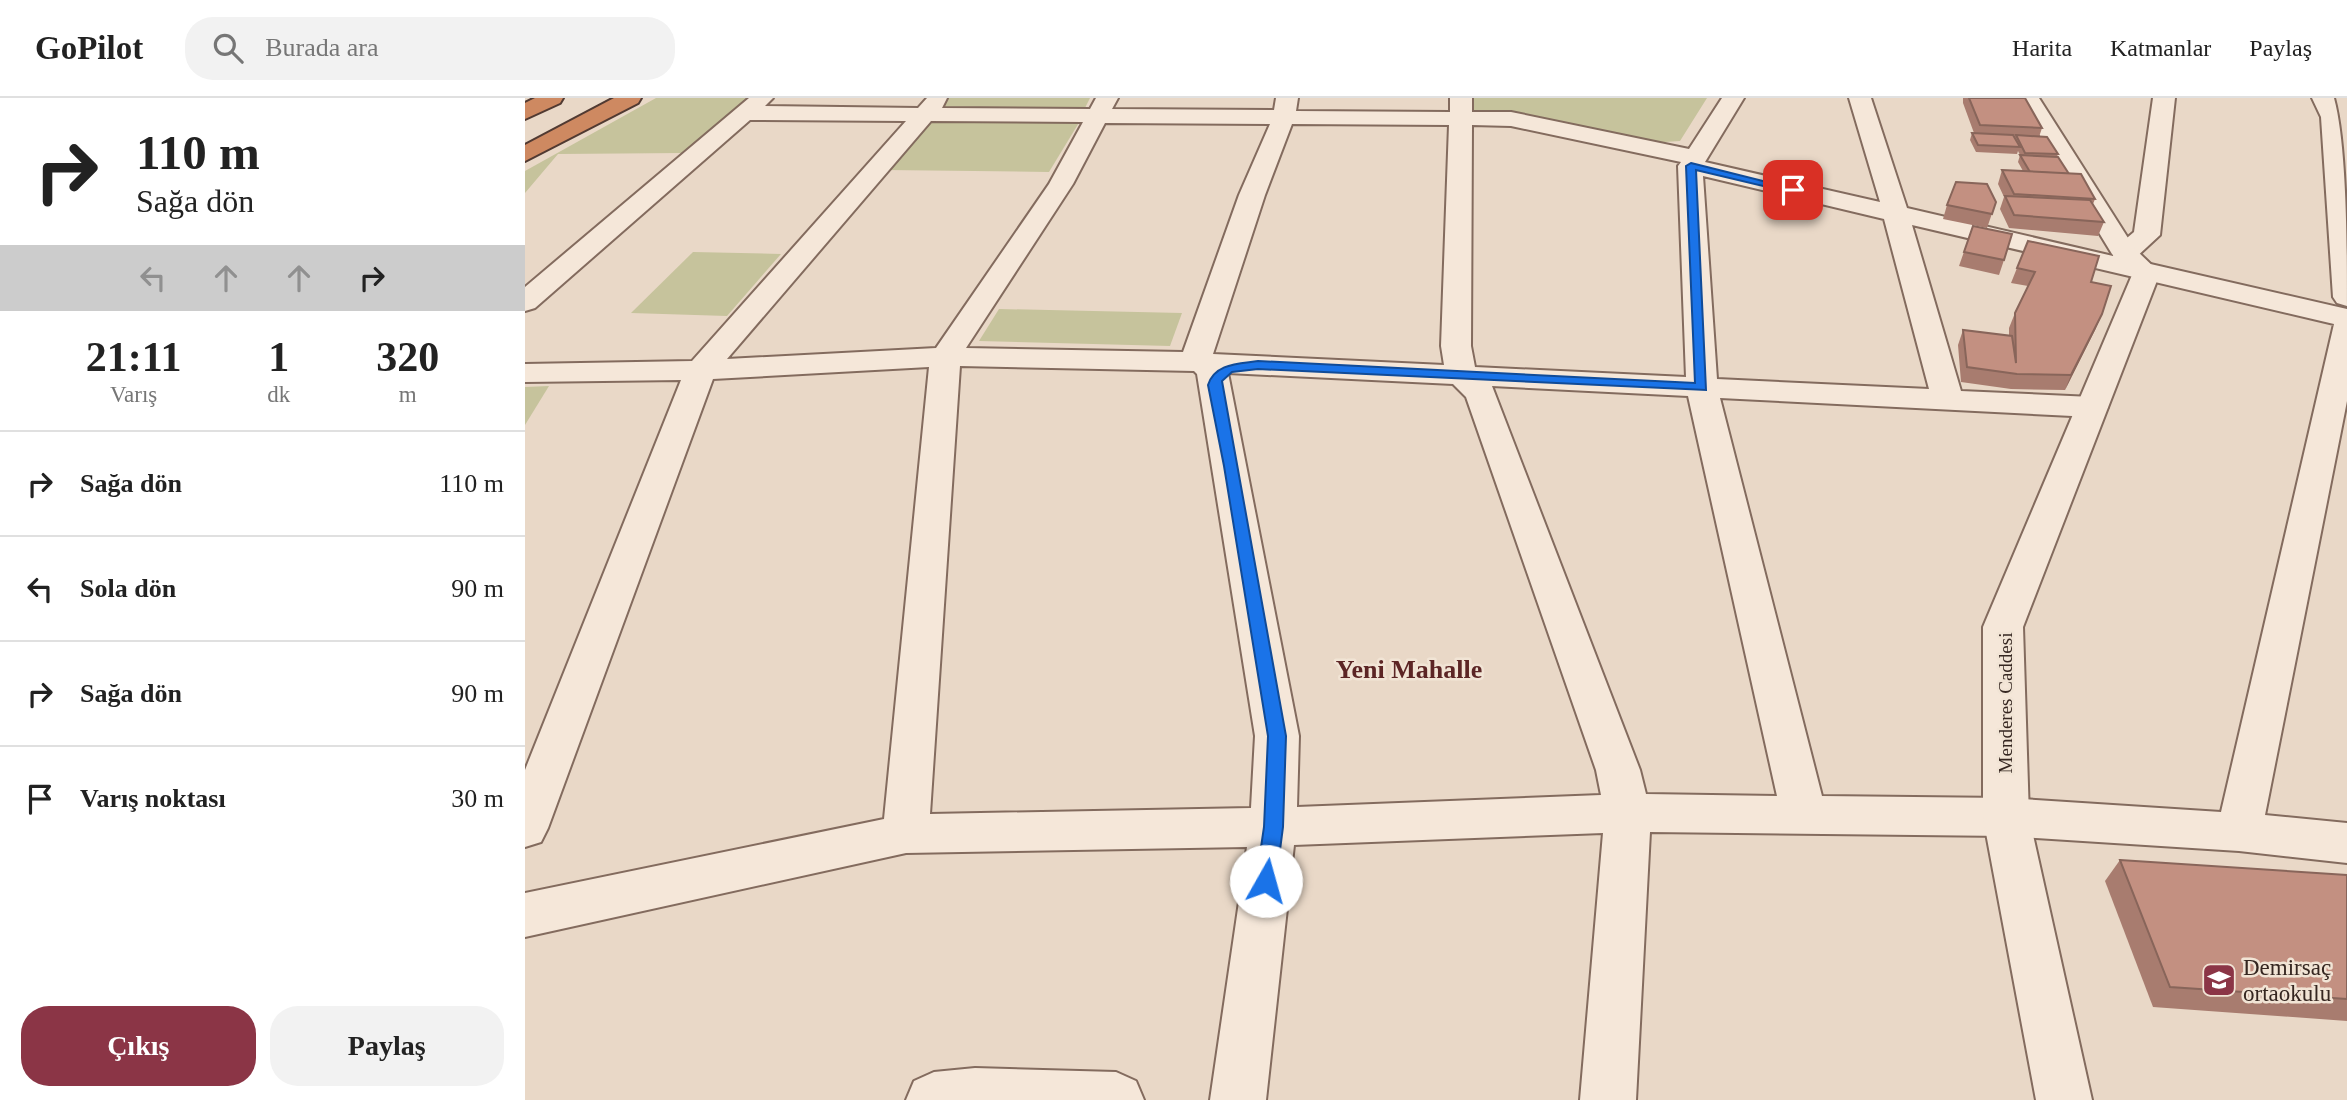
<!DOCTYPE html>
<html lang="tr">
<meta charset="utf-8">
<style>
body{margin:0;font-family:Georgia,serif;background:#f2f2f2;color:#222;height:100vh;display:flex;flex-direction:column;font-size:26px;white-space:nowrap}
*{box-sizing:border-box;margin:0}
p{font-size:23px;color:#767676}
.icon{flex:none;width:38px;height:38px;fill:none;stroke:currentColor;stroke-width:2;stroke-linecap:round;stroke-linejoin:round}
.map{position:relative;flex:1;overflow:hidden}
.details{display:flex;flex-direction:column;background:#fff;width:525px}
.details>*{flex:none}
.banner{background:#fff;color:#222;overflow:hidden}
.pin{position:absolute;display:grid;place-items:center;width:60px;height:60px;color:#fff;margin:-30px;border-radius:14px;box-shadow:0 4px 10px #0006}
.me{position:absolute;width:77px;margin:-38px;rotate:7deg;stroke-linejoin:round;filter:drop-shadow(0 0 5px #0008)}
.turn{display:flex;align-items:center;gap:24px;height:147px;padding:0 21px;font-size:32px}
.turn .icon{width:91px;height:91px;stroke-width:2.5}
.turn b{display:block;font-size:49px;line-height:60px}
.lanes{display:flex;align-items:center;height:66px;padding:0 21px;background:#0003;justify-content:center;gap:35px;direction:ltr}
.lanes .off{opacity:.35}
.eta{display:flex;justify-content:space-evenly;align-items:center;height:119px;text-align:center}
.eta b{font-size:42px;font-weight:600;line-height:49px}
.action{display:flex;gap:14px;margin-top:auto;padding:14px 21px}
.action a{flex:1;height:80px;border-radius:28px;background:#8b3546;color:#fff;font-size:28px;font-weight:600;line-height:80px;text-align:center}
.action a+a{background:#f2f2f2;color:#222}
ul{padding:0;list-style:none}
li{display:flex;align-items:center;gap:21px;height:105px;padding:0 21px;border-top:2px solid #e0e0e0}
li div{flex:1}
li b{display:block;font-size:26px}
li em{font-style:normal}
header{display:flex;align-items:center;gap:42px;box-sizing:border-box;height:98px;padding:0 35px;background:#fff;border-bottom:2px solid #e0e0e0}
header strong{font-size:33px}
nav{display:flex;gap:38px;margin-inline-start:auto;font-size:24px}
.search{width:490px;height:63px;background:#f2f2f2;display:flex;align-items:center;gap:18px;box-sizing:border-box;padding:0 24px;border-radius:28px;color:#767676;font-size:26px}
main{display:flex;flex:1;min-height:0}
.map>svg:first-child{display:block}
.green{fill:#c6c39c}
.lines{fill:none;stroke-linecap:round;stroke-linejoin:round}
.minor-casing{stroke:#836b5e;stroke-width:4}
.tertiary-casing{stroke:#836b5e;stroke-width:4}
.motorway-casing{stroke:#513a32;stroke-width:4}
.minor{fill:#f5e7d9;fill-rule:evenodd}
.tertiary{fill:#f5e7d9;fill-rule:evenodd}
.motorway{fill:#ce8961;fill-rule:evenodd}
.wall{fill:#a87c6f}
.shaded-wall{fill:#88655a}
.building{fill:#c39081;stroke:#88655a;stroke-width:2}
.route{fill:#1a73e8;stroke:#114b97;stroke-width:2}
.labels{text-anchor:middle;dominant-baseline:central;stroke-width:5;stroke-linejoin:round;paint-order:stroke}
.street-label{font-size:19px;fill:#352620;stroke:#f1e4d5}
.near-poi-label{font-size:23px;fill:#352620;stroke:#f1e4d5;text-anchor:start}
.district-label{font-size:26px;font-weight:bold;fill:#5c2525;stroke:#f1e4d5}
</style>
<header>
<strong>GoPilot</strong>
<div class="search"><svg class="icon" aria-label="search" viewBox="0 0 24 24"><circle cx="10" cy="10" r="6"/><path d="M15 15l6 6"/></svg>Burada ara</div>
<nav><a>Harita</a><a>Katmanlar</a><a>Paylaş</a></nav>
</header>
<main>
<section class="details">
<div class="banner">
<div class="turn"><svg class="icon" aria-label="right" viewBox="0 0 24 24"><path d="M7 20v-9h11M14 6l5 5-5 5"/></svg><div><b>110 m</b>Sağa dön</div></div>
<div class="lanes"><svg class="icon off" aria-label="left" viewBox="0 0 24 24"><path d="M17 20v-9H6M10 6l-5 5 5 5"/></svg><svg class="icon off" aria-label="ahead" viewBox="0 0 24 24"><path d="M12 20V5M6 11l6-6 6 6"/></svg><svg class="icon off" aria-label="ahead" viewBox="0 0 24 24"><path d="M12 20V5M6 11l6-6 6 6"/></svg><svg class="icon" aria-label="right" viewBox="0 0 24 24"><path d="M7 20v-9h11M14 6l5 5-5 5"/></svg></div>
</div>
<div class="eta">
<div><b>21:11</b><p>Varış</p></div>
<div><b>1</b><p>dk</p></div>
<div><b>320</b><p>m</p></div>
</div>
<ul>
<li><svg class="icon" aria-label="right" viewBox="0 0 24 24"><path d="M7 20v-9h11M14 6l5 5-5 5"/></svg><div><b>Sağa dön</b></div><em>110 m</em></li>
<li><svg class="icon" aria-label="left" viewBox="0 0 24 24"><path d="M17 20v-9H6M10 6l-5 5 5 5"/></svg><div><b>Sola dön</b></div><em>90 m</em></li>
<li><svg class="icon" aria-label="right" viewBox="0 0 24 24"><path d="M7 20v-9h11M14 6l5 5-5 5"/></svg><div><b>Sağa dön</b></div><em>90 m</em></li>
<li><svg class="icon" aria-label="arrive" viewBox="0 0 24 24"><path d="M6 21V4h12l-3 4 3 4H6"/></svg><div><b>Varış noktası</b></div><em>30 m</em></li>
</ul>
<div class="action"><a>Çıkış</a><a>Paylaş</a></div>
</section>
<div class="map">
<svg width="1822" height="1002" viewBox="0 0 1822 1002">
<rect width="100%" height="100%" fill="#e9d8c7"/>
<g class="green">
<polygon points="131,0 223,0 158,55 33,56 0,95 0,73"/>
<polygon points="422,0 565,0 559,12 414,11"/>
<polygon points="943,0 1182,0 1155,43 1124,45 990,15 943,13"/>
<polygon points="555,23 524,74 360,72 400,24"/>
<polygon points="168,154 256,156 202,218 106,215"/>
<polygon points="474,211 657,215 645,248 454,243"/>
<polygon points="24,288 0,327 0,289"/>
</g>
<g class="lines">
<g class="minor-casing">
<g id="minor">
<path d="M224,0H248L240,8L393,10L402,0H422L417,10L565,11L571,0H593L587,11L749,12L751,0H773L771,13L925,14V0H947V14H986L1164,51L1197,0H1219L1180,64L1355,104L1324,0H1346L1382,110L1588,158L1590,150L1609,134L1628,0H1650L1635,137L1608,162L1822,211V303L1740,717L1822,725V765L1714,753L1481,738L1125,734L1111,1002H1055L1078,735L769,747L741,1002H685L722,749L381,755L0,839V795L359,721L404,269L188,281L23,730L16,744L0,749V672L156,282L0,284V266L167,263L381,23L225,22L10,210L0,213V189ZM406,23L558,24L524,86L411,250L202,261ZM580,25L745,26L714,97L658,254L441,250L548,86ZM767,26L924,27L916,248L919,267L688,256L740,97ZM947,27L986,28L1156,64L1153,68L1161,279L950,269L946,248ZM1178,78L1359,121L1404,291L1192,281ZM1387,127L1809,226L1696,714L1481,700L1297,698L1195,300L1567,319L1578,316L1583,309L1578,302L1567,299L1436,293ZM435,268L669,273L672,276L730,638L726,710L405,716ZM703,275L928,286L941,299L1071,672L1076,697L772,709L774,638ZM967,288L1163,298L1252,698L1121,696L1115,672Z"/>
<path d="M1787,0H1809C1822,47 1822,152 1822,208L1812,205L1808,199L1796,19Z"/>
<polygon points="450,970 591,974 611,983 619,1002 381,1002 389,983 409,974"/>
</g>
</g>
<g class="tertiary-casing">
<polygon id="tertiary" points="1492,0 1514,0 1610,151 1635,175 1498,529 1504,719 1567,1002 1511,1002 1458,719 1458,529 1607,177 1587,156"/>
</g>
<g class="motorway-casing">
<g id="motorway">
<polygon points="10,0 38,0 35,5 0,21 0,5"/>
<polygon points="89,0 116,0 113,5 0,63 0,47"/>
</g>
</g>
<use href="#minor" class="minor"/>
<use href="#tertiary" class="tertiary"/>
<use href="#motorway" class="motorway"/>
</g>
<g class="wall">
<polygon points="1438,0 1500,0 1517,30 1514,39 1533,56 1532,59 1544,76 1570,101 1568,106 1579,124 1573,138 1484,130 1475,111 1479,99 1473,86 1477,72 1498,73 1493,64 1495,57 1493,53 1492,56 1451,54 1445,42 1447,35 1449,35 1438,5"/>
<polygon points="1471,104 1462,130 1418,121 1422,107"/>
<polygon points="1448,128 1479,162 1474,177 1434,168"/>
<polygon points="1492,170 1566,184 1571,230 1540,292 1486,291 1436,284 1433,247 1438,232 1484,238 1484,230 1490,215 1503,188 1486,185"/>
<polygon points="1595,762 1822,777 1822,923 1628,909 1580,783"/>
</g>
<polygon class="shaded-wall" points="1577,216 1571,230 1540,292 1546,277"/>
<g class="building">
<polygon points="1444,0 1500,0 1517,30 1455,27"/>
<polygon points="1447,35 1488,37 1495,49 1453,47"/>
<polygon points="1491,37 1522,39 1533,56 1500,55"/>
<polygon points="1495,57 1533,59 1544,76 1505,74"/>
<polygon points="1477,72 1556,76 1570,101 1489,96"/>
<polygon points="1431,84 1462,86 1471,104 1467,116 1422,107"/>
<polygon points="1480,98 1565,102 1579,124 1489,117"/>
<polygon points="1448,128 1487,136 1479,162 1439,154"/>
<polygon points="1503,143 1574,158 1566,184 1586,188 1577,216 1546,277 1492,276 1442,269 1438,232 1487,238 1491,265 1490,215 1510,174 1492,170"/>
<polygon points="1595,762 1822,777 1822,901 1645,889"/>
</g>
<path class="route" d="M1166,65L1274,92L1268,95L1171,72L1181,292L733,271L707,274L697,283L761,638L758,729L751,783L748,790L741,792L734,790L731,783L739,729L743,638L699,368L683,287C690,265 714,266 733,263L1170,285L1161,68Z"/>
<defs>
<g id="school-square" transform="scale(1.75)"><rect x="-9" y="-9" width="18" height="18" rx="4" fill="#8b3546" stroke="#f1e4d5"/><path d="M0-5L7-2L0 1L-7-2ZM-4 1L0 2.5L4 1V4Q0 6-4 4Z" fill="#fff"/></g>
</defs>
<g fill-rule="evenodd">
<use href="#school-square" x="1694" y="882"/>
</g>
<g class="labels">
<g class="street-label">
<text transform="translate(1480 605) rotate(-90)">Menderes Caddesi</text>
</g>
<g class="near-poi-label">
<text x="1718" y="869">Demirsaç<tspan x="1718" dy="26">ortaokulu</tspan></text>
</g>
<g class="district-label">
<text x="884" y="571">Yeni Mahalle</text>
</g>
</g>
</svg>
<div class="pin" style="left:1268px;top:92px;background:#d93025"><svg class="icon" aria-label="arrive" viewBox="0 0 24 24"><path d="M6 21V4h12l-3 4 3 4H6"/></svg></div>
<svg class="me" style="left:741px;top:783px" viewBox="-20 -20 40 40"><circle r="19" fill="#fff"/><path d="M0-13L10 11 0 6-10 11z" fill="#1a73e8"/></svg>
</div>
</main>
